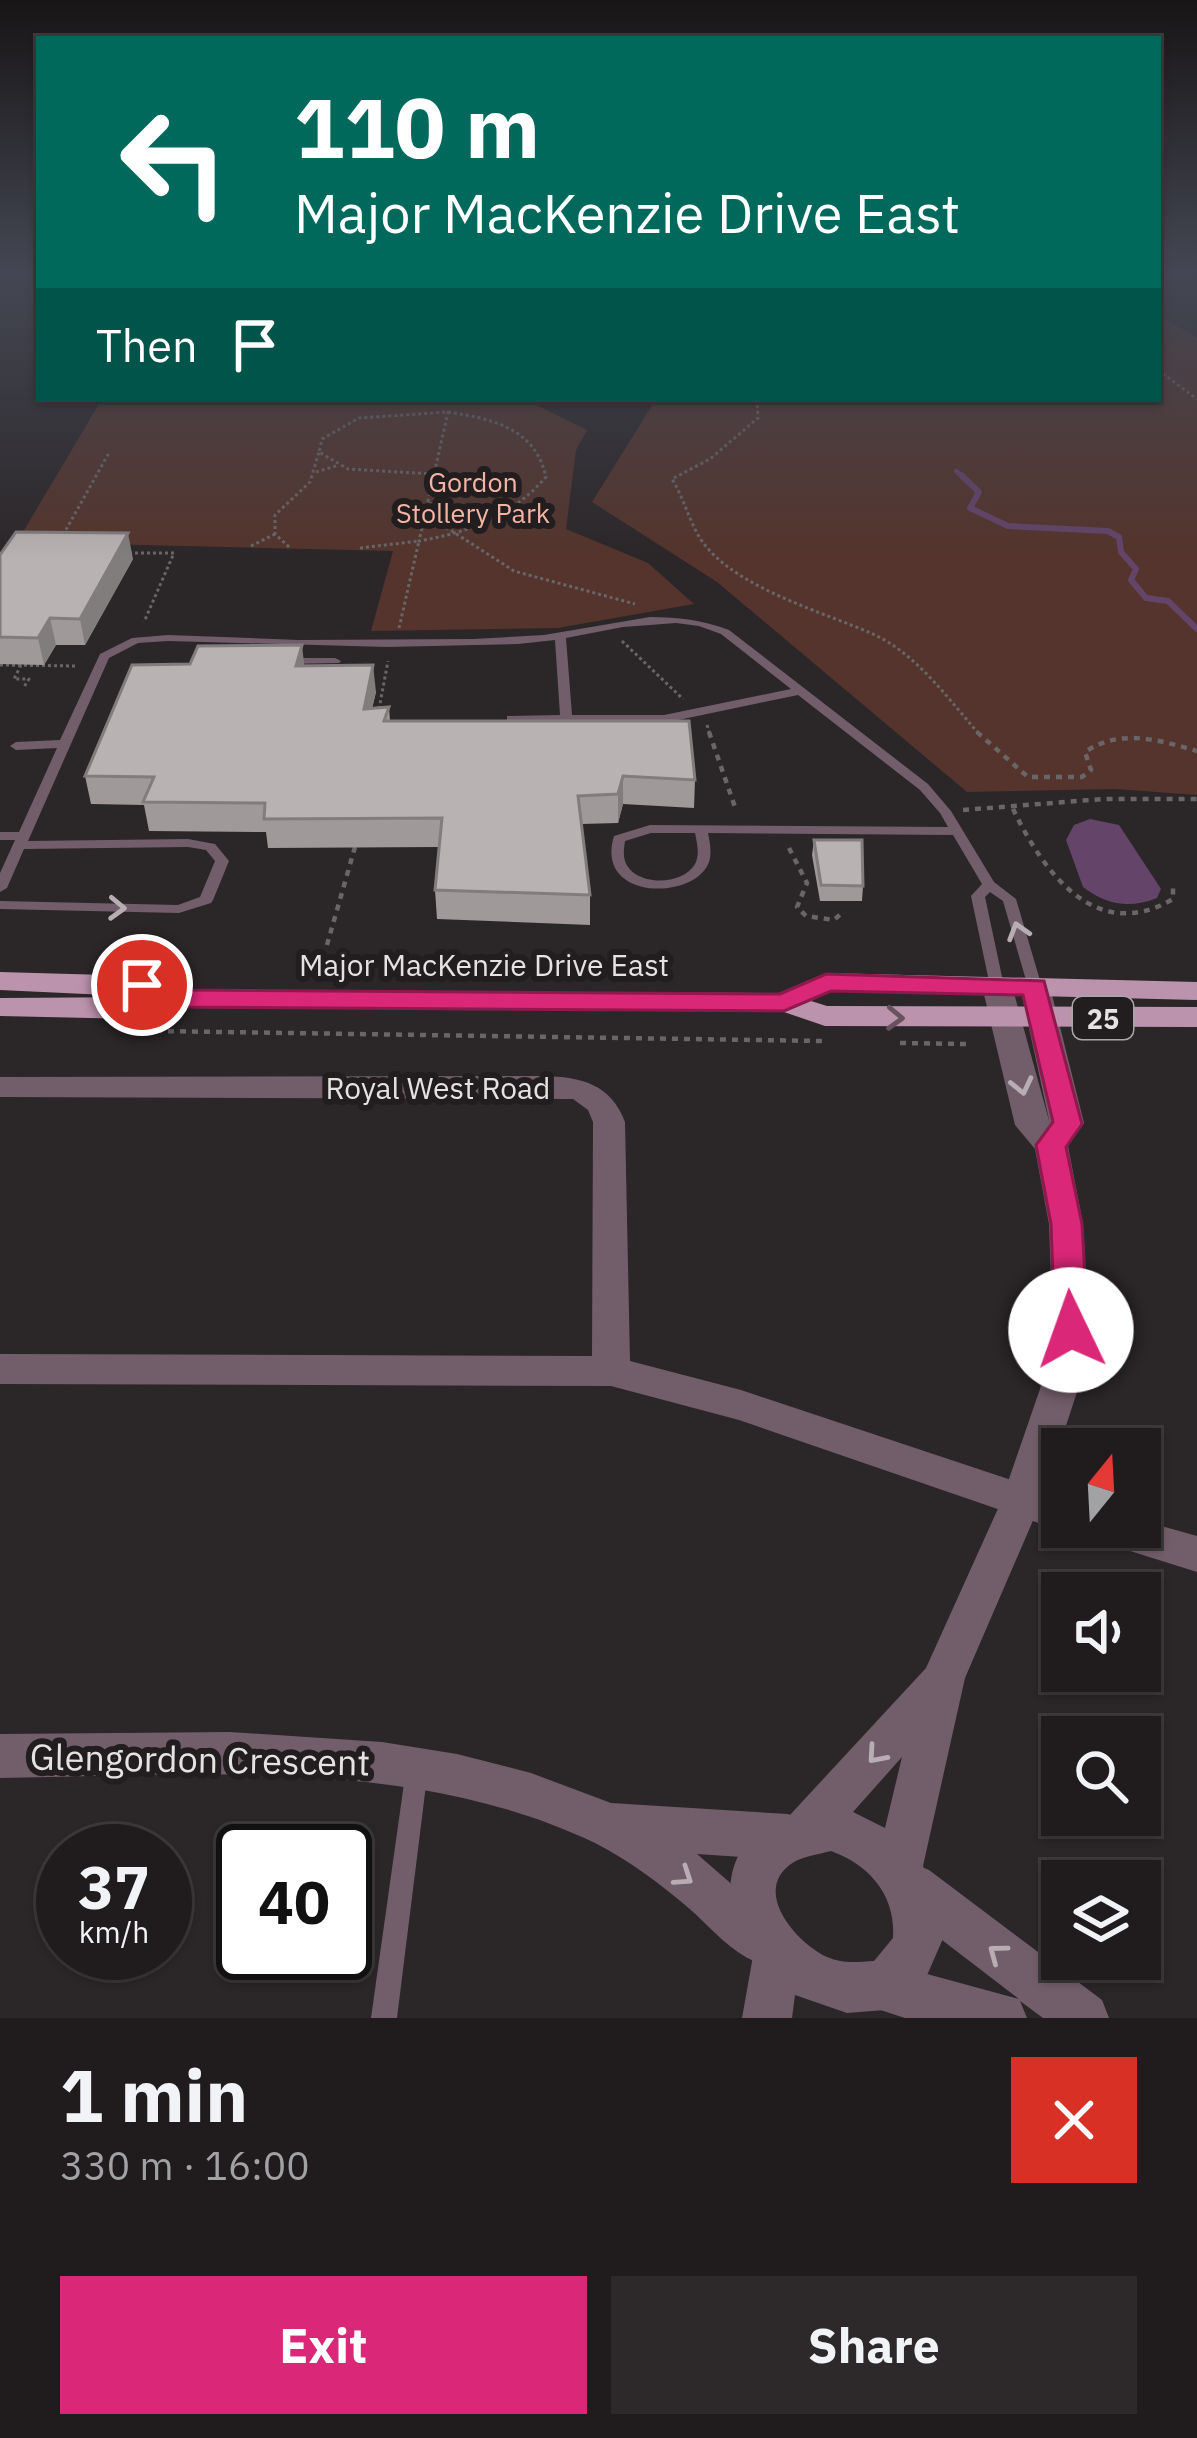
<!DOCTYPE html>
<meta charset="utf-8">
<style>
body{margin:0;font-family:"IBM Plex Sans",sans-serif;background:#2d292b;color:#f1f3f6;height:100vh;display:flex;flex-direction:column;font-size:45px;white-space:nowrap}
*{box-sizing:border-box;margin:0}
p{font-size:39px;color:#a2a1a4}
.icon{flex:none;width:66px;height:66px;fill:none;stroke:currentColor;stroke-width:2;stroke-linecap:round;stroke-linejoin:round}
.map{position:relative;height:2018px;overflow:hidden}
.panel{display:flex;flex-direction:column;background:#201c1e;flex:1}
.panel>*{flex:none}
.top-card{position:absolute;left:36px;top:36px;width:1125px;height:366px;border-radius:0px;box-shadow:0 3px 9px #0004,0 0 0 3px #3d3a3c;background:#00695c;color:#fff;overflow:hidden}
.needle{width:78px;rotate:18deg}
.buttons{position:absolute;left:1041px;top:1428px;display:grid;gap:24px}
.buttons a{display:grid;place-items:center;width:120px;height:120px;border-radius:0px;background:#201c1e;box-shadow:0 3px 9px #0004,0 0 0 3px #3d3a3c;font-size:60px}
.speed{position:absolute;left:36px;top:1824px;display:flex;gap:24px;font-size:60px;font-weight:700;text-align:center}
.speed>*{display:grid;place-content:center;width:156px;height:156px;border-radius:50%;background:#201c1e;box-shadow:0 3px 9px #0004,0 0 0 3px #3d3a3c;line-height:1}
.speed small{font-size:30px;font-weight:400}
.speed .limit{border:6px solid #111;border-radius:18px;background:#fff;color:#111}
.pin{position:absolute;display:grid;place-items:center;width:102px;height:102px;color:#fff;margin:-51px;border:6px solid #fff;border-radius:50%;box-shadow:0 3px 12px #0007}
.me{position:absolute;width:132px;margin:-66px;rotate:357deg;stroke-linejoin:round;filter:drop-shadow(0 0 9px #0008)}
.turn{display:flex;align-items:center;gap:42px;height:252px;padding:0 60px;font-size:54px}
.turn .icon{width:156px;height:156px;stroke-width:2.5}
.turn b{display:block;font-size:84px;line-height:102px}
.then{display:flex;align-items:center;height:114px;padding:0 60px;background:#0003;gap:24px;font-size:45px}
.round{display:grid;place-items:center;flex:none;width:126px;height:126px;border-radius:0px;background:#2d292b}
.overview{display:flex;align-items:center;justify-content:space-between;height:204px;padding:0 60px}
h1{font-size:72px;font-weight:700;line-height:90px}
.action{display:flex;gap:24px;margin-top:auto;padding:24px 60px}
.action a{flex:1;height:138px;border-radius:0px;background:#db2777;color:#fff;font-size:48px;font-weight:700;line-height:138px;text-align:center}
.action a+a{background:#2d292b;color:#f1f3f6}
.map>svg:first-child{display:block}
.green{fill:#54342c}
.water{fill:#644469}
.lines{fill:none;stroke-linecap:round;stroke-linejoin:round}
.stream-far1{stroke:#644469;stroke-width:4.5}
.stream{stroke:#644469;stroke-width:6}
.path-far1{stroke:#6a6668;stroke-width:3;stroke-dasharray:3 3;stroke-linecap:butt}
.path{stroke:#6a6668;stroke-width:4.5;stroke-dasharray:6 6;stroke-linecap:butt}
.service{fill:#725e6a;fill-rule:evenodd}
.minor{fill:#725e6a;fill-rule:evenodd}
.tertiary{fill:#725e6a;fill-rule:evenodd}
.primary{fill:#bc93ad;fill-rule:evenodd}
.wall{fill:#9f9999}
.shaded-wall{fill:#827d7d}
.building{fill:#b9b2b2;stroke:#827d7d;stroke-width:3}
.oneway{stroke:#b7adb3}
.oneway2{stroke:#67525e}
.route{fill:#db2777;stroke:#8e194d;stroke-width:3}
.labels{text-anchor:middle;dominant-baseline:central;stroke-width:12;stroke-linejoin:round;paint-order:stroke}
.far-park-label{font-size:27px;fill:#f5b3a3;stroke:#221d1e}
.shield{fill:#221d1e;stroke:#aaa7a8;stroke-width:3}
.shield-label{font-size:27px;font-weight:bold;fill:#e5e2e3}
.street-label{font-size:30px;fill:#e5e2e3;stroke:#221d1e}
.near-street-label{font-size:36px;fill:#e5e2e3;stroke:#221d1e}
</style>
<div class="map">
<svg width="1197" height="2018" viewBox="0 0 1197 2018">
<rect width="100%" height="100%" fill="#2b2628"/>
<g class="green">
<polygon points="1158,314 1197,338 1197,795 1115,789 967,792 717,582 592,502 656,399 1158,399"/>
<polygon points="102,399 528,401 587,430 576,450 566,529 648,563 694,604 558,628 371,631 393,551 17,542"/>
</g>
<path class="water" d="M1090,819L1119,825L1161,889L1157,898C1129,909 1107,905 1083,887L1066,840L1074,825Z"/>
<g class="lines">
<polyline class="stream-far1" points="956,471 964,478"/>
<polyline class="stream" points="961,475 979,492 970,508 1008,526 1108,531 1119,537 1121,552 1136,569 1131,580 1146,598 1168,601 1197,629"/>
<g class="path-far1">
<polyline points="1158,370 1197,399"/>
<path d="M757,399L758,418L710,459L672,479C687,503 690,530 710,551C747,591 825,613 873,634C917,654 949,700 980,735"/>
<path d="M448,412C493,419 535,428 546,477C512,516 470,532 419,541Z"/>
<polyline points="316,472 339,465"/>
<polyline points="433,474 348,469 319,452 322,439 359,418 448,412"/>
<polyline points="441,524 514,571 635,604"/>
<polyline points="423,526 452,517 453,510 428,503"/>
<polyline points="63,535 110,451"/>
<polyline points="251,546 275,534"/>
<polyline points="289,547 275,534 275,515 310,482 319,452"/>
<polyline points="360,548 419,541"/>
<polyline points="129,553 174,553 144,622"/>
<polyline points="399,628 419,541"/>
<polyline points="622,641 683,699"/>
<polyline points="0,665 78,666"/>
<polyline points="21,665 14,679 29,679 24,687"/>
<polyline points="379,709 388,661"/>
<polyline points="707,725 710,735"/>
</g>
<g class="path">
<polyline points="709,732 736,810"/>
<path d="M977,732L1028,777H1082L1091,770L1085,752C1120,728 1159,740 1197,751"/>
<path d="M1013,809C1043,871 1095,945 1173,899V888"/>
<polyline points="963,810 1103,799 1197,799"/>
<polyline points="789,848 807,883 797,907 806,916 834,920 843,912"/>
<polyline points="327,945 355,847"/>
<polyline points="156,1031 822,1041"/>
<polyline points="900,1043 966,1044"/>
</g>
<g class="service">
<path d="M650,617C678,617 702,620 729,630L928,784L951,811L994,882L1016,899L1042,987L1040,990L1035,992L1028,987L1003,901L990,892L985,897L1004,986L997,991L990,986L971,896L982,884L953,835L708,833C710,843 712,853 709,862C695,901 594,901 614,836L650,825L948,827L940,813L920,790L798,695L664,723H517L515,735H507V716L560,715L555,640L518,644L387,647L168,641L138,643L109,658L28,841L188,839L215,844L229,861L213,900L211,903L179,913L0,909V901L178,905L200,897L215,861L206,850L188,847L24,849L7,888L0,892V873L15,840H0V832H19L57,748L16,750L10,746L16,742L60,740L100,654L132,638L168,635L299,640L474,639L544,635ZM676,623L699,626L721,634L791,689L664,715H572L566,638L623,627ZM651,833H695C697,843 700,855 695,864C683,886 634,887 625,861C623,854 624,849 625,841Z"/>
<polygon points="335,658 341,661 339,663 286,664 280,661 286,658"/>
<polygon points="417,1758 425,1761 428,1769 397,2018 371,2018 406,1769 409,1761"/>
</g>
<g class="minor">
<path d="M544,1076C581,1077 611,1084 625,1122L630,1361L741,1390L1062,1497V1527H1074L1062,1531L739,1420L611,1386L0,1384V1354L592,1356L593,1122L588,1110L573,1099L0,1097V1077Z"/>
<polygon points="1140,1520 1197,1536 1197,1572 1092,1539 1086,1527 1140,1527"/>
<path d="M230,1732L382,1742L457,1754L531,1773L611,1803L788,1814L805,1821L812,1837L805,1853L788,1860L697,1854L773,1920L781,1937L773,1954L756,1962C730,1951 713,1930 692,1911C662,1885 630,1861 595,1843C413,1756 195,1775 0,1778V1734Z"/>
<polygon points="912,1863 929,1870 1102,2000 1109,2018 1043,2018 1020,2001 1027,2018 905,2018 865,2005 858,1987 865,1969 883,1962 1019,1999 895,1904 888,1887 895,1870"/>
</g>
<path class="tertiary" d="M997,977L1012,986L1050,1124L1020,987L1035,978L1050,987L1084,1123L1068,1146L1083,1224L1089,1330L1078,1389L1041,1502L965,1678L923,1866L943,1916L942,1941L924,1982L903,2003L885,2010L847,2013L795,1995L792,2018H742L753,1956C716,1904 722,1837 789,1816L926,1668L1001,1502L1040,1389L1053,1330L1049,1224L1035,1149L1015,1125L982,986ZM902,1757L885,1828L853,1812ZM831,1851C870,1865 896,1896 893,1938L874,1961C857,1962 843,1964 827,1957C795,1942 750,1889 794,1862C804,1856 820,1854 831,1851Z"/>
<polygon class="primary" points="0,972 142,976 186,990 779,993 826,973 1197,982 1197,1000 831,991 811,1001 827,1006 1197,1007 1197,1027 825,1026 781,1011 184,1008 136,1019 0,1016 0,998 149,997 0,990"/>
</g>
<g class="wall">
<polygon points="0,555 133,559 85,645 56,645 44,665 0,664"/>
<polygon points="190,664 305,666 376,692 372,708 389,707 390,721 695,780 694,808 623,804 618,823 581,824 590,895 590,925 437,919 435,890 439,847 268,848 266,832 149,831 144,805 91,804 85,776"/>
<polygon points="814,840 863,886 862,901 820,901 812,855"/>
</g>
<g class="shaded-wall">
<polygon points="128,533 133,559 85,645 80,619"/>
<polygon points="50,618 56,645 44,665 38,638"/>
<polygon points="302,645 305,672 296,666"/>
<polygon points="373,665 376,692 366,736 364,709"/>
<polygon points="623,776 623,804 618,823 618,794"/>
</g>
<g class="building">
<polygon points="16,532 128,533 80,619 50,618 38,638 0,637 0,555"/>
<polygon points="302,645 296,666 373,665 364,709 389,707 384,721 689,721 695,780 623,776 618,794 578,796 590,895 435,890 442,818 264,819 265,803 143,802 154,777 85,776 132,665 190,664 198,646"/>
<polygon points="814,840 862,840 863,886 821,885"/>
</g>
<defs><path id="oneway-chevron" d="M-2-3.5L2.5 0L-2 3.5" fill="none" stroke-width="1.6" stroke-linecap="round" stroke-linejoin="round" transform="scale(3)"/></defs>
<g class="oneway">
<use href="#oneway-chevron" transform="translate(117 908) rotate(2)"/>
<use href="#oneway-chevron" transform="translate(1018 931) rotate(-107)"/>
<use href="#oneway-chevron" transform="translate(1022 1086) rotate(77)"/>
<use href="#oneway-chevron" transform="translate(876 1755) rotate(131)"/>
<use href="#oneway-chevron" transform="translate(684 1877) rotate(34)"/>
<use href="#oneway-chevron" transform="translate(997 1953) rotate(-143)"/>
</g>
<use class="oneway2" href="#oneway-chevron" transform="translate(895 1018) rotate(2)"/>
<linearGradient id="sky" x2="0" y2="1"><stop stop-color="#181516"/><stop offset="0.49" stop-color="#444753"/><stop offset="1" stop-color="#444753" stop-opacity="0"/></linearGradient>
<rect width="1197" height="559" fill="url(#sky)"/>
<polygon class="route" points="826,974 1044,981 1082,1124 1066,1147 1082,1224 1088,1330 1083,1339 1060,1339 1055,1330 1051,1224 1036,1145 1053,1122 1023,995 831,991 784,1011 184,1007 129,985 142,977 186,990 780,994"/>
<g class="labels">
<g class="far-park-label">
<text x="473" y="481">Gordon<tspan x="473" dy="31">Stollery Park</tspan></text>
</g>
<rect class="shield" x="1073" y="997" width="60" height="42" rx="9"/>
<g class="shield-label">
<text x="1103" y="1018">25</text>
</g>
<g class="street-label">
<text x="484" y="964">Major MacKenzie Drive East</text>
<text x="438" y="1087">Royal West Road</text>
</g>
<g class="near-street-label">
<text transform="translate(200 1759) rotate(1)">Glengordon Crescent</text>
</g>
</g>
</svg>
<div class="buttons">
<a><svg class="needle" viewBox="-14 -14 28 28"><path d="M0-13l5 13h-10z" fill="#e53935"/><path d="M0 13l5-13h-10z" fill="#a2a1a4"/></svg></a>
<a><svg class="icon" aria-label="sound" viewBox="0 0 24 24"><path d="M4 9h4l5-4v14l-5-4H4zM17 9q2 3 0 6"/></svg></a>
<a><svg class="icon" aria-label="search" viewBox="0 0 24 24"><circle cx="10" cy="10" r="6"/><path d="M15 15l6 6"/></svg></a>
<a><svg class="icon" aria-label="layers" viewBox="0 0 24 24"><path d="M12 4l9 5-9 5-9-5zM3 14l9 5 9-5"/></svg></a>
</div>
<div class="speed"><div>37<small>km/h</small></div><div class="limit">40</div></div>
<div class="pin" style="left:142px;top:985px;background:#d93025"><svg class="icon" aria-label="arrive" viewBox="0 0 24 24"><path d="M6 21V4h12l-3 4 3 4H6"/></svg></div>
<svg class="me" style="left:1071px;top:1330px" viewBox="-20 -20 40 40"><circle r="19" fill="#fff"/><path d="M0-13L10 11 0 6-10 11z" fill="#db2777"/></svg>
<div class="top-card">
<div class="turn"><svg class="icon" aria-label="left" viewBox="0 0 24 24"><path d="M17 20v-9H6M10 6l-5 5 5 5"/></svg><div><b>110 m</b>Major MacKenzie Drive East</div></div>
<div class="then">Then<svg class="icon" aria-label="arrive" viewBox="0 0 24 24"><path d="M6 21V4h12l-3 4 3 4H6"/></svg></div>
</div>
</div>
<section class="panel">
<div class="overview"><div><h1>1 min</h1><p>330 m · 16:00</p></div><a class="round" style="background:#d93025;color:#fff"><svg class="icon" aria-label="close" viewBox="0 0 24 24"><path d="M6 6l12 12M18 6L6 18"/></svg></a></div>
<div class="action"><a>Exit</a><a>Share</a></div>
</section>
